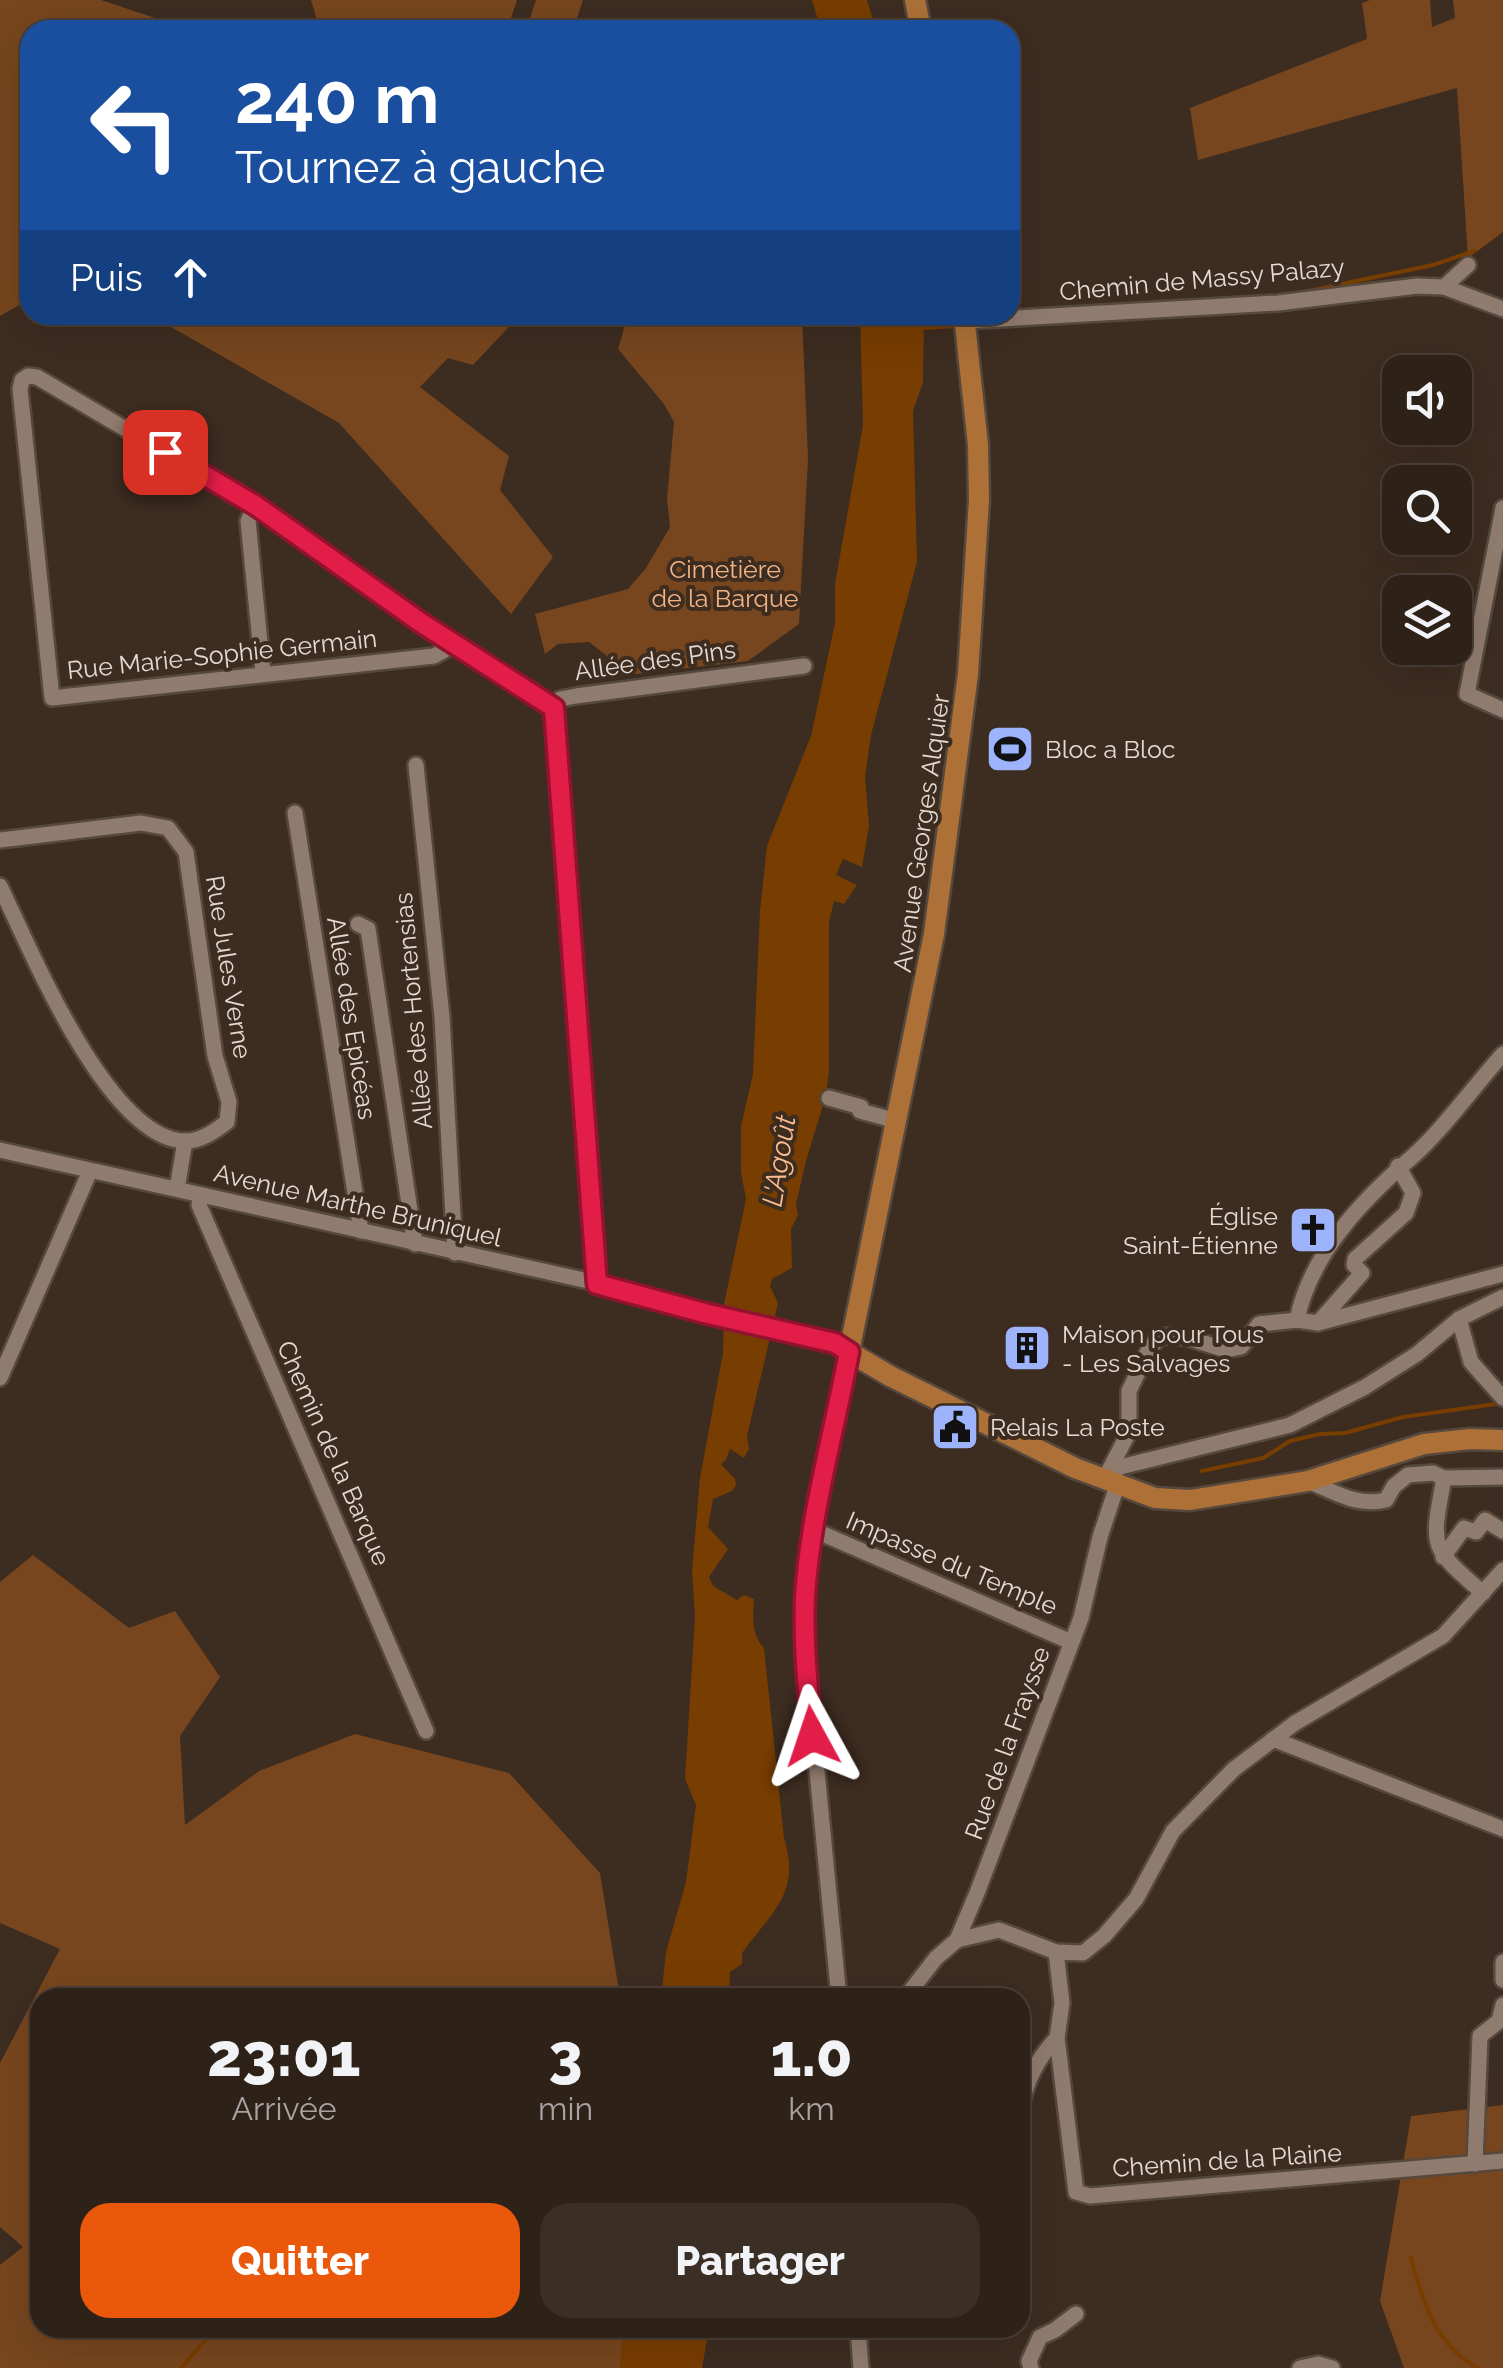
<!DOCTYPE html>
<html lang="fr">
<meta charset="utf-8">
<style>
body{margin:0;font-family:Raleway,sans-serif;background:#3a2e25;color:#f1f3f6;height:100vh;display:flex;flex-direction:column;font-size:38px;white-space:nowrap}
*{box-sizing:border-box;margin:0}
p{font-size:32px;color:#a7a3a2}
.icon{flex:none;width:55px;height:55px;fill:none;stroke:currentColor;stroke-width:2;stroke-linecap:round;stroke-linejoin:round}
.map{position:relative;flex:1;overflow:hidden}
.details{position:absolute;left:30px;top:1988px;width:1000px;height:350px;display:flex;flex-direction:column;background:#2e2118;border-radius:30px;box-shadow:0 10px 40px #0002,0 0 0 2px #493e37}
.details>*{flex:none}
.banner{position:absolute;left:20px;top:20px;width:1000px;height:305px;border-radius:30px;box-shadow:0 10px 40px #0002,0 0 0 2px #493e37;background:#1a4fa0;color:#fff;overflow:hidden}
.fabs{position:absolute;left:1382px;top:355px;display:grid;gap:20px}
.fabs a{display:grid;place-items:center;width:90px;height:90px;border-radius:20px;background:#2e2118;box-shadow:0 10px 40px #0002,0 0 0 2px #493e37;font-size:50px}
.pin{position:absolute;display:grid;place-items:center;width:85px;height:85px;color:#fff;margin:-42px;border-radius:20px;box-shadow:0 5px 15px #0006}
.me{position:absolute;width:110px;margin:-55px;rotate:355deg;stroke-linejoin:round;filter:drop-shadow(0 0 8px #0008)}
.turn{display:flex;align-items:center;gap:35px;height:210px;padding:0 50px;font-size:45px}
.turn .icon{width:130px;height:130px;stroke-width:2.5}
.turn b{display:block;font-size:70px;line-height:85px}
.then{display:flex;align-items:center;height:95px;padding:0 50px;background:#0003;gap:20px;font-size:38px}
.eta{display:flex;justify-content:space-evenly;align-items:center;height:170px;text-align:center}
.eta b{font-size:60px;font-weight:800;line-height:70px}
.cta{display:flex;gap:20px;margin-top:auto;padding:20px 50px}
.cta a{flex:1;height:115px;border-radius:30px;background:#ea580c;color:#fff;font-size:40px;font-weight:800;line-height:115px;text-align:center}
.cta a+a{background:#3a2e25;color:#f1f3f6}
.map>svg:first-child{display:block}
.green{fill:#77461e}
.water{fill:#783d00}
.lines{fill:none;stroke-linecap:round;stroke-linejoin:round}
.stream{stroke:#783d00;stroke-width:4}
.minor-casing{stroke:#56483d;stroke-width:20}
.major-casing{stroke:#56483d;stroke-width:25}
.minor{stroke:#907c6e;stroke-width:15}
.major{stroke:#ad7137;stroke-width:20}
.route-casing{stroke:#92132f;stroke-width:25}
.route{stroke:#e11d48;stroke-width:18}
.labels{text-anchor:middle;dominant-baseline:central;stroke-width:8;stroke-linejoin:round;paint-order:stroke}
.street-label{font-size:25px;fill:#e5dad2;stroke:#3d2c20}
.park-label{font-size:25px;fill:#f2b385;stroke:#3d2c20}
.poi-label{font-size:25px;fill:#e5dad2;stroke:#3d2c20;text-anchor:start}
.water-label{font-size:28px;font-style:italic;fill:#fcbc8e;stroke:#3d2c20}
</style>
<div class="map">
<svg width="1503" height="2368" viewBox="0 0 1503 2368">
<rect width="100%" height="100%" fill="#3d2c20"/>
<g class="green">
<polygon points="0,0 101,0 191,30 30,30 30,299 0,316"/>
<polygon points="311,0 517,0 507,30 320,30"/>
<polygon points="536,0 583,0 573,30 526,30"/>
<polygon points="1370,0 1430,0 1432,27 1455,18 1453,0 1503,0 1503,232 1468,258 1457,88 1198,160 1190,108 1367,39 1362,3"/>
<polygon points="150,315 520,315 473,365 448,358 420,387 509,456 500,490 553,557 511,614 339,423"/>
<polygon points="628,315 802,315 808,459 799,624 748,661 610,677 607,656 589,642 558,644 545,654 535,614 628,589 646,568 670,527 667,499 674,422 664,404 618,349"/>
<polygon points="33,1555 129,1628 175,1611 220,1677 180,1736 185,1825 259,1771 355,1734 509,1773 600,1873 620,1997 40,1998 40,2328 624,2328 620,2368 0,2368 0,2265 23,2247 0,2227 0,2063 60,1949 0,1923 0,1582"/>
<polygon points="1503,2105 1503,2368 1404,2368 1380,2301 1411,2116"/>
</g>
<g class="water">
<polygon points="812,0 867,0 876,30 821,30"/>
<path d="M860,315H924L923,382L913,411L917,562L871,735L865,777L869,826L862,867L843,859L836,875L857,885L844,904L834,901L829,922V1071L826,1095L806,1161L796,1204L798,1215L791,1229L792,1268L772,1279L770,1286L778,1303L747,1436L749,1449L744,1458L730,1449L726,1460L721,1464L735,1479L736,1485L732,1491L713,1499L708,1527L728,1549L709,1577L713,1586L737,1600L744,1595L754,1599C753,1617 751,1634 764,1648L784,1838C801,1893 773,1910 742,1953V1964L730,1972L729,1997L661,1998L666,1952L686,1882L696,1805L685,1779L695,1617L692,1571L700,1478L723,1353L724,1304L746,1199L741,1172V1126L753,1074L760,910L767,846L811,736L835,623V584L863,425Z"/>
<polygon points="623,2328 709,2328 702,2368 620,2368"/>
</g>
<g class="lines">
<g class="stream">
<polyline points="1294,294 1433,265 1474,251"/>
<polyline points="925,328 955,326"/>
<polyline points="1202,1471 1263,1458 1290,1441 1320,1434 1345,1433 1403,1417 1503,1403"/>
<path d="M1411,2258C1424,2303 1434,2344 1478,2368"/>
<polyline points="181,2368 216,2328"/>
</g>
<g class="minor-casing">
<g id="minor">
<polyline points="1444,287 1468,265"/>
<polyline points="964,321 1278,303 1417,286 1444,287 1503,309"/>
<polyline points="255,505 248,521 263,673"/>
<polyline points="1503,508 1467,694 1503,710"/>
<polyline points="454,645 434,656 52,698 20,389 22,380 28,376 37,377 255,505 420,622 553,708"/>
<polyline points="416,765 442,1017 455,1253"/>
<polyline points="295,813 361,1231"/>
<path d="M0,840L141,823L168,828L186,852L215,1056L229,1102L227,1122C215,1131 201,1141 186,1141C108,1141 29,946 0,886"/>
<polyline points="358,924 368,929 415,1244"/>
<polyline points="829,1098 861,1107 860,1111 897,1121"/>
<polyline points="0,1150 597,1283 704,1313 835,1343 849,1352 810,1547 804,1637 839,1998"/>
<polyline points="177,1189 185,1141"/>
<polyline points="202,1195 199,1205 426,1731"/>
<polyline points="597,1283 553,708 560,699 576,696 804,666"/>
<polyline points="1459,1319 1471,1362 1503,1398"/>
<path d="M1297,1320C1310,1255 1362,1200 1411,1158C1441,1132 1475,1085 1503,1054"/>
<polyline points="1318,1323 1362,1273 1354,1265 1355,1259 1406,1213 1413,1193 1398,1166"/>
<polyline points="0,1378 90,1171"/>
<polyline points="1107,1477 1120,1467 1290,1425 1365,1387 1417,1354 1459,1319 1503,1297"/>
<path d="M1444,1478C1431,1548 1429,1546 1483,1593"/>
<polyline points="1104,1480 1129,1432 1129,1391 1148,1351 1160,1336 1185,1337 1226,1350 1241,1347 1259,1324 1297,1320 1318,1323 1503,1274"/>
<path d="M1308,1481C1335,1492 1356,1507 1386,1500L1394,1486L1408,1475L1433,1473L1444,1478L1503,1477"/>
<polyline points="814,1530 1071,1642"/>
<polyline points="1443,1557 1464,1528 1476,1532 1485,1520 1503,1531"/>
<polyline points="1273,1739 1503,1829"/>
<polyline points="957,1940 999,1930 1056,1952 1083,1953 1104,1936 1136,1899 1173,1831 1234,1769 1295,1723 1443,1636 1503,1570"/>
<polyline points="1056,1952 1062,2003 1057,2038 1076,2192 1090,2196 1503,2161"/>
<polyline points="1503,1962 1503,1980"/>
<polyline points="905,1998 936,1958 957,1940 977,1893 1081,1618 1100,1537 1117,1486"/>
<path d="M1020,2110C1026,2082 1037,2058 1057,2038"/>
<polyline points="1475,2164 1480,2036 1499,2021 1503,2005"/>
<polyline points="858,2328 861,2368"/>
<polyline points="1031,2368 1029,2361 1040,2337 1055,2330 1076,2314"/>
<polyline points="1300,2368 1318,2364 1332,2368"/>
</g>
</g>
<g class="major-casing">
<g id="major">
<polyline points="915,0 921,30"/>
<polyline points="964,315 978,445 979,500 968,674 934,934 849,1352 890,1376 1075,1468 1155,1498 1190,1500 1308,1481 1424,1444 1470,1439 1503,1440"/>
</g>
</g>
<use href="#minor" class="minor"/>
<use href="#major" class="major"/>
</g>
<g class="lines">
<g class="route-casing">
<path id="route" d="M165,452L255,505L420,622L554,708L597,1284L704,1313L835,1343L849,1352C834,1433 810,1515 805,1597C803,1644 808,1690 812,1736"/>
</g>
<use href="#route" class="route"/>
</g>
<defs>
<g id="stadium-square" transform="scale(2.5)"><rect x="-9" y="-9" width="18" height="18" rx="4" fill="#9db4fd" stroke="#3d2c20"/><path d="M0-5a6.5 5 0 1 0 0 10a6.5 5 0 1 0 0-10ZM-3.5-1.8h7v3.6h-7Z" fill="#111"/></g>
<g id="church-square" transform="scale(2.5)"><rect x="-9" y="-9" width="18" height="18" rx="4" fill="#9db4fd" stroke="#3d2c20"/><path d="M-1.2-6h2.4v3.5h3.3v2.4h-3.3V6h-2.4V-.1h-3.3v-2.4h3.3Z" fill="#111"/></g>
<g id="building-square" transform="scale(2.5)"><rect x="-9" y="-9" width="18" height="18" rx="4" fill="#9db4fd" stroke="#3d2c20"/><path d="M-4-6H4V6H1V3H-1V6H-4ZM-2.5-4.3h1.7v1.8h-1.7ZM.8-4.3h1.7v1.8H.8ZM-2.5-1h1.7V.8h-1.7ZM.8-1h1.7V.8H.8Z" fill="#111"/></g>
<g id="civic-square" transform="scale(2.5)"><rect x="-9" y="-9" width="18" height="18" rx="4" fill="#9db4fd" stroke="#3d2c20"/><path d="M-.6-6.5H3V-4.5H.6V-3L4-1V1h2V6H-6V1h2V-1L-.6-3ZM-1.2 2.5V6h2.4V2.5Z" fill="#111"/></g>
</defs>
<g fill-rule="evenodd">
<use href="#stadium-square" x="1010" y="749"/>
<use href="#church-square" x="1313" y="1230"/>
<use href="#building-square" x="1027" y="1348"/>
<use href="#civic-square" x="955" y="1427"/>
</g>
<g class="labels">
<g class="street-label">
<text transform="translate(1202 279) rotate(-5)">Chemin de Massy Palazy</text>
<text transform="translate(222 654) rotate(-6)">Rue Marie-Sophie Germain</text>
<text transform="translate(655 660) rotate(-8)">Allée des Pins</text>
<text transform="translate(921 833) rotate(-82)">Avenue Georges Alquier</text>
<text transform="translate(229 967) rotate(81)">Rue Jules Verne</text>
<text transform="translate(413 1011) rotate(-95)">Allée des Hortensias</text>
<text transform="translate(352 1018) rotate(81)">Allée des Epicéas</text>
<text transform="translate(358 1205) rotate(13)">Avenue Marthe Bruniquel</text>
<text transform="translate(334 1453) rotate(66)">Chemin de la Barque</text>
<text transform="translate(952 1563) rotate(23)">Impasse du Temple</text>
<text transform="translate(1007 1743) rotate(-70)">Rue de la Fraysse</text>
<text transform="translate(1227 2160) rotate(-4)">Chemin de la Plaine</text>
</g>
<g class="park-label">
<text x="725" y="569">Cimetière<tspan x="725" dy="29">de la Barque</tspan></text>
</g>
<g class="poi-label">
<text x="1045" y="749">Bloc a Bloc</text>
<text x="1278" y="1216" text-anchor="end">Église<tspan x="1278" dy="29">Saint-Étienne</tspan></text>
<text x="1062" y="1334">Maison pour Tous<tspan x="1062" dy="29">- Les Salvages</tspan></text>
<text x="990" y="1427">Relais La Poste</text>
</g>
<g class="water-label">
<text transform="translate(779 1161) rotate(-81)">L'Agoût</text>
</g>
</g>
</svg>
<div class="fabs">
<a><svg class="icon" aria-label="sound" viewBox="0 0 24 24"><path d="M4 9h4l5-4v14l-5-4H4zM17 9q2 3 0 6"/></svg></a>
<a><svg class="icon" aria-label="search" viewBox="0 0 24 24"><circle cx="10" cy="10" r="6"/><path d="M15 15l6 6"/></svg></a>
<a><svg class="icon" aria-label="layers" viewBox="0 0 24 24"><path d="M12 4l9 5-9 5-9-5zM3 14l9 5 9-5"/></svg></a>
</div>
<div class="pin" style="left:165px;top:452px;background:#d93025"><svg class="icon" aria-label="arrive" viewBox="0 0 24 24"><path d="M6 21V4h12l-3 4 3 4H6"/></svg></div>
<svg class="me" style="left:812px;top:1736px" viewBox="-20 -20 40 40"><path d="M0-17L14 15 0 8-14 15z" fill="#e11d48" stroke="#fff" stroke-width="4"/></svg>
<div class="banner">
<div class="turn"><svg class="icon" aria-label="left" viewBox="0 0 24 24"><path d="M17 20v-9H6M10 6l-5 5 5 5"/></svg><div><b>240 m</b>Tournez à gauche</div></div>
<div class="then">Puis<svg class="icon" aria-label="ahead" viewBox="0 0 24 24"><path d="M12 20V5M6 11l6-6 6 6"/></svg></div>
</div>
<section class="details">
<div class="eta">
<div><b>23:01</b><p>Arrivée</p></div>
<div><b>3</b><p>min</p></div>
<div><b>1.0</b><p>km</p></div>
</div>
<div class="cta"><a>Quitter</a><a>Partager</a></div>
</section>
</div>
